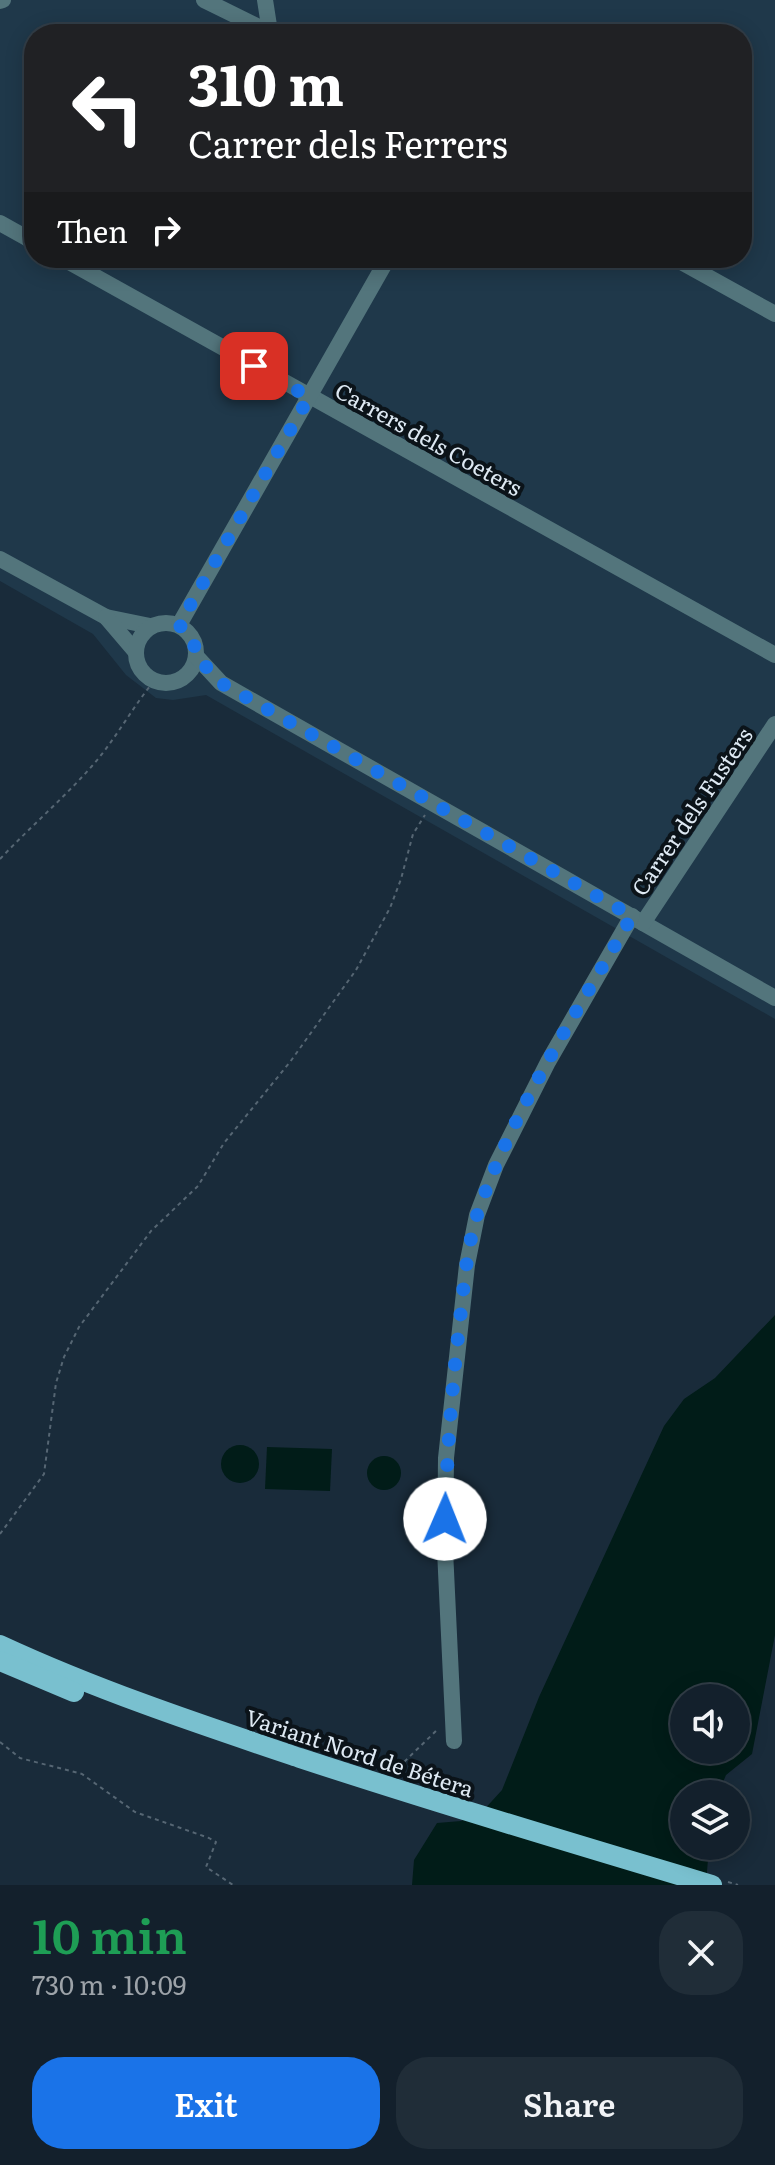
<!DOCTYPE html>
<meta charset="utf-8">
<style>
body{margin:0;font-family:Literata,serif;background:#202d38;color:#f1f3f6;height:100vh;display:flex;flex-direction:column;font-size:30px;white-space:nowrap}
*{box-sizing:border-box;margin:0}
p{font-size:26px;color:#9da3a9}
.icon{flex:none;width:44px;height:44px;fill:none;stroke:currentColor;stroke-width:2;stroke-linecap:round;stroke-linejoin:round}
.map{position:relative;height:1885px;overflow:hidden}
.details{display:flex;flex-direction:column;background:#13202c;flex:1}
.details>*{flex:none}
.guide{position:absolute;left:24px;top:24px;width:728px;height:244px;border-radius:32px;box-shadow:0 4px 20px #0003,0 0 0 2px #323e48;background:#202124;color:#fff;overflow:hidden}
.controls{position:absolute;left:670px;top:1684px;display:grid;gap:16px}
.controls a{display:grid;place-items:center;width:80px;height:80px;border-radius:50%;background:#13202c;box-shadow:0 4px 20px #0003,0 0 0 2px #323e48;font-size:40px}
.pin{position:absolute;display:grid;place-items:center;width:68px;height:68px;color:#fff;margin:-34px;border-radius:16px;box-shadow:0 4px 12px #0006}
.me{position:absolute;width:88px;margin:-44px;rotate:1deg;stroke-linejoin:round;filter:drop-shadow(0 0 6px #0008)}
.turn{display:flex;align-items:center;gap:28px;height:168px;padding:0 32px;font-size:36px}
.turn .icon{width:104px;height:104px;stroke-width:2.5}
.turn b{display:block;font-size:56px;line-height:68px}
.then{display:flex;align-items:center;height:76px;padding:0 32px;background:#0003;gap:16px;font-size:30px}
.round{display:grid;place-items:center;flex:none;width:84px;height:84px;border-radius:32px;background:#202d38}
.headline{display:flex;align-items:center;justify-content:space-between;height:136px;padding:0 32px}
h1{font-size:48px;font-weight:600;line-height:60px;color:#1e9e55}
.cta{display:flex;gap:16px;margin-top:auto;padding:16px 32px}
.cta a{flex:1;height:92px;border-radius:32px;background:#1a73e8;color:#fff;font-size:32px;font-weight:600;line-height:92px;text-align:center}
.cta a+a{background:#202d38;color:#f1f3f6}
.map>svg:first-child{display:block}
.built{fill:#1f384a;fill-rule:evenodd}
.water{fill:#011c18;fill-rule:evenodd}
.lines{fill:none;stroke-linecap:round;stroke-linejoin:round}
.path{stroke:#566673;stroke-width:2;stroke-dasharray:4 4;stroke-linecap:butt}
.minor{stroke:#53757c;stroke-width:16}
.major{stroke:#79c0cf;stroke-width:20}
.route{stroke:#1a73e8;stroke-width:14;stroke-dasharray:0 25.2}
.labels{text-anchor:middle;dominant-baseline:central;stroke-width:8;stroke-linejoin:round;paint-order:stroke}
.street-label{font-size:22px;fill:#dee9f3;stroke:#0b1319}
</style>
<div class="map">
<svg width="775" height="1885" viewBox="0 0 775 1885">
<rect width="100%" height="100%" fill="#192b3a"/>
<path class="built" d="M0,0H775V1019L206,695L173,700L156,698L126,675L93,634L0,581ZM34,34H742V258H34Z"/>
<g class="water">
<path d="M775,1315V1635L752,1754L726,1775L718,1794H684V1846H709L706,1885H412L414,1860L437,1823L461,1821L481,1813L502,1790L539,1697L664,1426L684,1399L715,1378ZM684,1698H736V1750H684Z"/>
<circle cx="240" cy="1464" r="19"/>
<polygon points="267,1447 332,1449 330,1491 265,1489"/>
<circle cx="384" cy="1473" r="17"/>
</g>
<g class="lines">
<g class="path">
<path d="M0,859C30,827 63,799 92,766C115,740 132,708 154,681"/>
<polyline points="0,1534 44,1474 56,1383 64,1357 79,1327 151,1231 198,1186 224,1143 290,1062 356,970 390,908 401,879 413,834 425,815"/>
<polyline points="0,1742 20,1758 82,1774 135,1812 209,1838 216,1842 206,1867 233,1885"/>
<polyline points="365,1760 403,1763 437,1730"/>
<polyline points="728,1882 738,1885"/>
</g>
<g class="minor">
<polyline points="204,0 273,34"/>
<polyline points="265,0 270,32"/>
<polyline points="0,1 3,0"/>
<polyline points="0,223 34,242"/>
<polyline points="62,258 775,655"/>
<polyline points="674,258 775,314"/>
<polyline points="0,559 106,617 150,626"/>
<polyline points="106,617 135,651"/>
<circle cx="166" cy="653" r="30"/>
<polyline points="179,625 388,258"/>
<polyline points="196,656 221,683 775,998"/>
<polyline points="643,923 775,724"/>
<polyline points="454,1741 445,1550 446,1458 467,1265 477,1215 496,1165 548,1062 632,916"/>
</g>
<g class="major">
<path d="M0,1645C97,1690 199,1724 300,1758C437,1803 574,1844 712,1885"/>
<polyline points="0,1661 74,1692"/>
</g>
</g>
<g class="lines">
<path class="route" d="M254,366L309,397L179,625L193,638L196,656L221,683L632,916C577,1012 514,1108 478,1212C467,1246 464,1284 460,1320C452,1386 447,1452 445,1519"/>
</g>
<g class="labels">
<g class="street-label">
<text transform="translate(429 438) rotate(29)">Carrers dels Coeters</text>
<text transform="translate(691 811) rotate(-56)">Carrer dels Fusters</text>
<text transform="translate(360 1752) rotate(18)">Variant Nord de Bétera</text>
</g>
</g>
</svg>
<div class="controls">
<a><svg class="icon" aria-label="sound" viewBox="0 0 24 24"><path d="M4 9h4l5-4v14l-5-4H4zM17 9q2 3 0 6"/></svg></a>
<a><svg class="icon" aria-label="layers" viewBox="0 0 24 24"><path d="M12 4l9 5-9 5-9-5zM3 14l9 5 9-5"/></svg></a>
</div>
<div class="pin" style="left:254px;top:366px;background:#d93025"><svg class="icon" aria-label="arrive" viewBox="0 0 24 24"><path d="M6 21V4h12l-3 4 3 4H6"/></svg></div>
<svg class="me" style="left:445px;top:1519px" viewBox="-20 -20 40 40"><circle r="19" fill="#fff"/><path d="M0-13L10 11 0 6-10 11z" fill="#1a73e8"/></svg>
<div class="guide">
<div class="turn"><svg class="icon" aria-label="left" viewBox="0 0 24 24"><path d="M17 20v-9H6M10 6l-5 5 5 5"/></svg><div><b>310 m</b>Carrer dels Ferrers</div></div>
<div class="then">Then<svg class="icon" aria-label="right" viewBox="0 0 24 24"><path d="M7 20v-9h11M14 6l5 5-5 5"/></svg></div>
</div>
</div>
<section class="details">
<div class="headline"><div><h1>10 min</h1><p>730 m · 10:09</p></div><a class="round"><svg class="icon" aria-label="close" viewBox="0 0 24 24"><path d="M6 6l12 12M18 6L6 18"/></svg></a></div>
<div class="cta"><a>Exit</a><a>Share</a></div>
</section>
